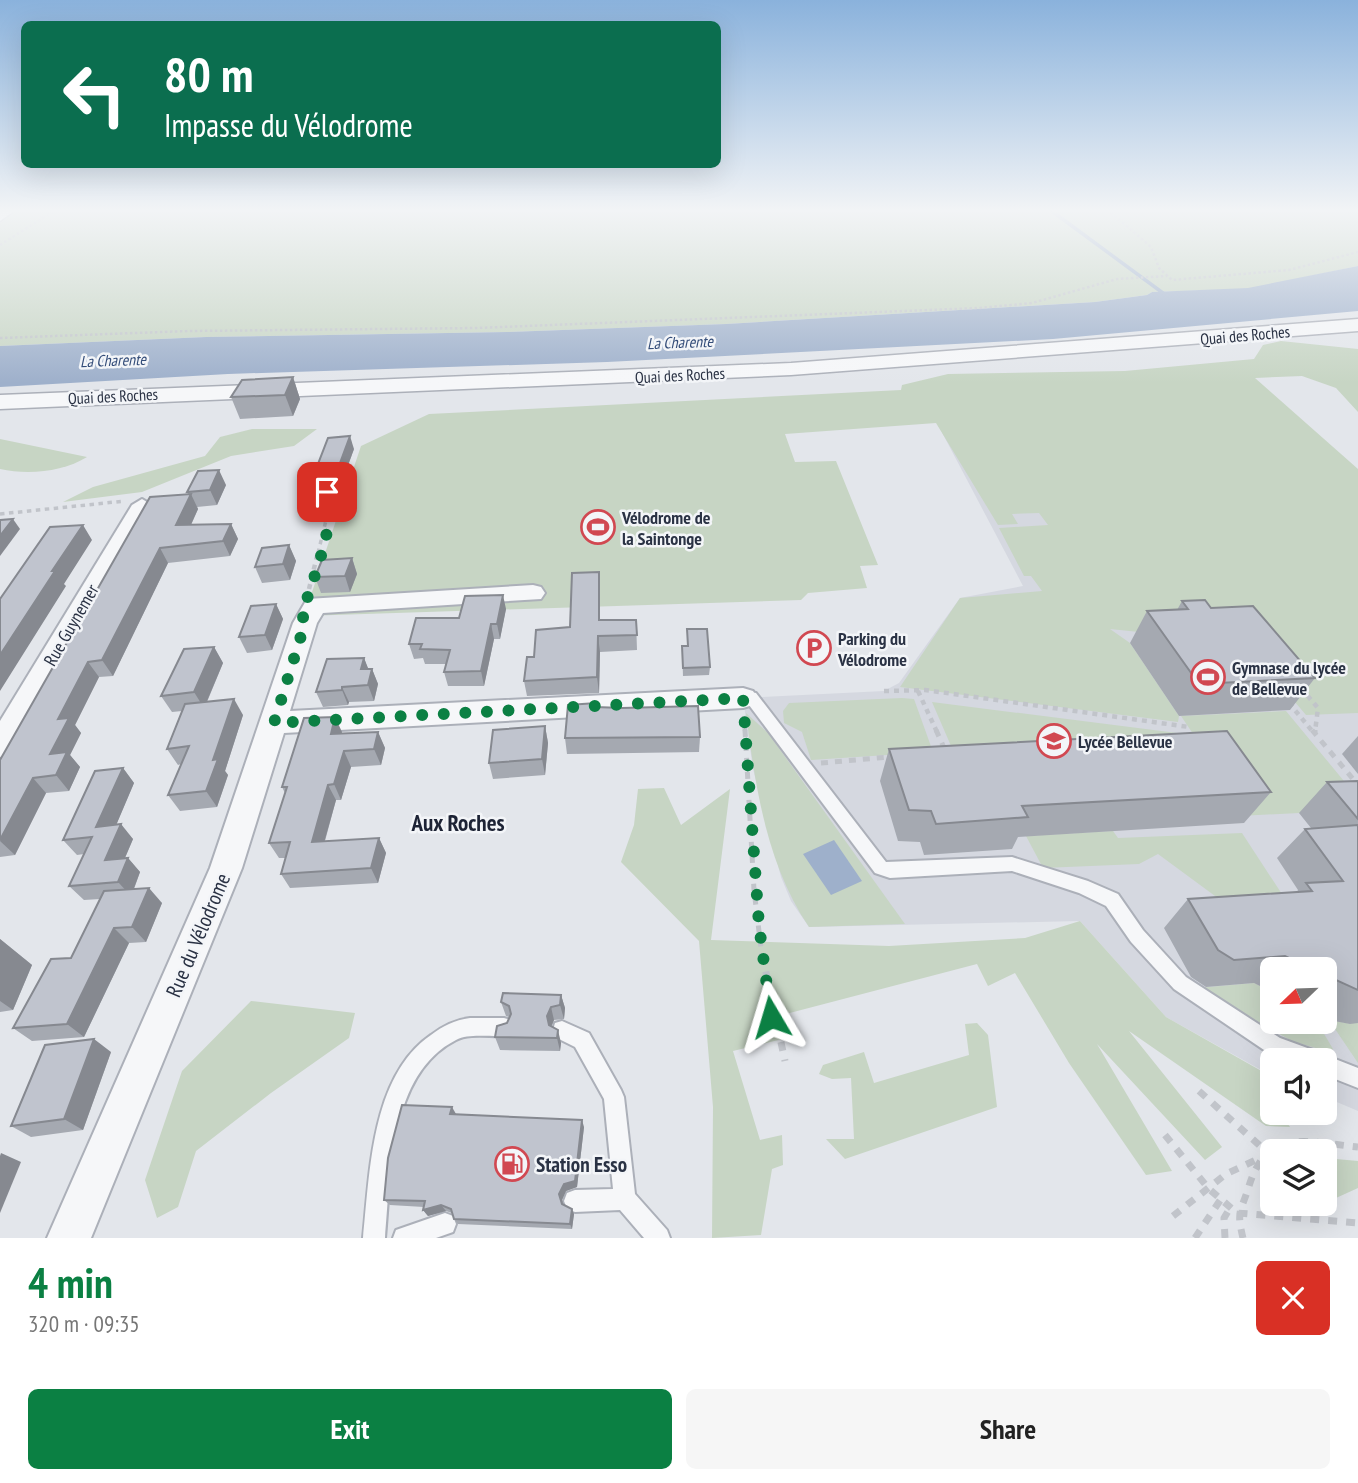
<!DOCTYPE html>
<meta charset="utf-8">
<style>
body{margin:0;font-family:"PT Sans Narrow",sans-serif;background:#f6f6f6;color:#222;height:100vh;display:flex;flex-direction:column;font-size:26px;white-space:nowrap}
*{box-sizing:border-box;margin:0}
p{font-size:23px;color:#767676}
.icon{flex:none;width:38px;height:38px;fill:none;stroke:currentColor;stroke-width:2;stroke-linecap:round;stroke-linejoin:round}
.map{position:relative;height:1238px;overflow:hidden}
.details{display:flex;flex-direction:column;background:#fff;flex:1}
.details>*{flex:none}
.banner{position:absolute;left:21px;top:21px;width:700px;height:147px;border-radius:10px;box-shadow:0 7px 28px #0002;background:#0b6e4f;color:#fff;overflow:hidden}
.needle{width:46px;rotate:247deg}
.controls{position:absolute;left:1260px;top:957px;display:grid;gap:14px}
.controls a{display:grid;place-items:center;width:77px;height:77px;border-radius:10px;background:#fff;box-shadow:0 7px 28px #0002;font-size:35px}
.pin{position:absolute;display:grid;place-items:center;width:60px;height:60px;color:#fff;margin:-30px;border-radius:14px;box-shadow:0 4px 10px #0006}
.me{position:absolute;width:77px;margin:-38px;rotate:353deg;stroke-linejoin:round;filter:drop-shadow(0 0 5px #0008)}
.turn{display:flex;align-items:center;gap:24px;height:147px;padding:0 28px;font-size:32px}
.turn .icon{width:91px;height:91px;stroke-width:2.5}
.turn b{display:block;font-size:49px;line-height:60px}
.round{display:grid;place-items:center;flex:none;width:74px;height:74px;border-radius:10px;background:#f6f6f6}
.overview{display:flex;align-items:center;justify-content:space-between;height:119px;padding:0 28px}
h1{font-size:42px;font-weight:700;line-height:52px;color:#0b8043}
.cta{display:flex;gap:14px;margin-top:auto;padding:14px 28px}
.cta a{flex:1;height:80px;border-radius:10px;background:#0b8043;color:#fff;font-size:28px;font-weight:700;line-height:80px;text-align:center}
.cta a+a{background:#f6f6f6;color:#222}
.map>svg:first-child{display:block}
.built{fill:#d5d8e0;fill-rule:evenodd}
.green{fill:#c7d5c4}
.water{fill:#9eb0cb}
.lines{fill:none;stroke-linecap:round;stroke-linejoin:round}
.stream{stroke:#9eb0cb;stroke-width:3.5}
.service-casing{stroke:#acb0b9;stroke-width:4}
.minor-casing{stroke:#acb0b9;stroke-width:4}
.tertiary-casing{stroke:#acb0b9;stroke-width:3}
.secondary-casing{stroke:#acb0b9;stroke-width:3}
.path-far4{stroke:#c1c4ca;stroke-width:2.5;stroke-dasharray:2.5 2.5;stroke-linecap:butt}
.path-far3{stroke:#c1c4ca;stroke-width:3.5;stroke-dasharray:4.5 4.5;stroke-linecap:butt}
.path-far2{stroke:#c1c4ca;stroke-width:4.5;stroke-dasharray:5 5;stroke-linecap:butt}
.path-far1{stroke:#c1c4ca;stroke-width:5;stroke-dasharray:7 7;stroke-linecap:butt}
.path{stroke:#c1c4ca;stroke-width:7;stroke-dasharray:9 9;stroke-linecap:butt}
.service{fill:#f6f7f9;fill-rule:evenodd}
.minor{fill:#f6f7f9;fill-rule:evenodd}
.tertiary{fill:#f6f7f9;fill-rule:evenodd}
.secondary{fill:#fff;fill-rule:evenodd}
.wall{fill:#a5a9b1}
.shaded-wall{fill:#868990}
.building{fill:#c0c4ce;stroke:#868990;stroke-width:2}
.route{stroke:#0b8043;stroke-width:12;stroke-dasharray:0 21.6}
.labels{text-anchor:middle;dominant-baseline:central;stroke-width:5;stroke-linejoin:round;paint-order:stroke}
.far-street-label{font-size:16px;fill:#2a3244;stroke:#f3f5f8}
.far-water-label{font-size:16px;font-style:italic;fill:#344d79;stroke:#f3f5f8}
.poi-label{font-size:18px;font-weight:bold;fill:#2a3244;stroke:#f3f5f8;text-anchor:start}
.street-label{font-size:18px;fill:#2a3244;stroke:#f3f5f8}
.near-street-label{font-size:21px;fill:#2a3244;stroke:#f3f5f8}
.near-poi-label{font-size:21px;font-weight:bold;fill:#2a3244;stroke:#f3f5f8;text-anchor:start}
.near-neighbourhood-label{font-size:23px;font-weight:bold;fill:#1d2335;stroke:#f3f5f8}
</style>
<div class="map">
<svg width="1358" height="1238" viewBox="0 0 1358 1238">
<rect width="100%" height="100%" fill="#e3e6eb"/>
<path class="built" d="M937,423L1358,469V1111L1325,1097V1060H1272V1076L1166,1017L1080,921L809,927L791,901L781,877L753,769L743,698L884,691L899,683L960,598L1023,586ZM1272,970H1325V1022H1272Z"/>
<g class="green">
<polygon points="20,209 1358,209 1358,266 1248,289 1152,292 1147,295 1095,302 726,324 507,332 206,337 0,346 0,223"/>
<polygon points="1281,341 1358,349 1358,412 1336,388 1302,376 1255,378 1358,469 1358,713 1306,715 1231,627 1139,632 1110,629 1130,643 1179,716 1178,722 900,687 960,598 1042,591 1031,576 1024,576 999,528 1048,525 1039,513 1012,514 1018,524 998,525 936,423 785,434 795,462 836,461 878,565 860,566 867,588 808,593 801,600 304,616 361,446 429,414 901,390 902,385 948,374 1125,371 1254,359 1263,345"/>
<polygon points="252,429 317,429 294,446 231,456 142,492 63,502 93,487 205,456 220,437"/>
<path d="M0,439L87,457C63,472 28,475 0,469Z"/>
<polygon points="902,698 914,699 933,752 811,760 802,732 784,723 783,711 789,703"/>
<polygon points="932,702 1185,734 1212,762 1181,716 1286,711 1358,798 1358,810 1239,816 964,776"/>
<path d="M746,713L768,733L905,924L809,927C767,866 755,786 746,713Z"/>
<polygon points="664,788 681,825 730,789 711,940 889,946 1025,938 1080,921 1166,1017 1265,1073 1272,1113 1280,1113 1290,1127 1266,1126 1129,1031 1222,1147 1205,1160 1097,1044 1172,1171 1146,1175 1069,1063 1015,973 988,986 977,964 782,1015 791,1037 733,1051 760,1140 782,1135 783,1165 772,1169 761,1235 712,1238 713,1107 699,941 621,862 634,825 638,789"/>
<polygon points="1113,831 1118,838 1242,833 1293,911 1249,921 1158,854 1139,864 1043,868 1026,836"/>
<polygon points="1254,983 1272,992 1272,1022 1317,1022 1333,1049 1329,1052 1292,1041 1197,988"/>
<polygon points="1358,986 1358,1063 1329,1020 1352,1024 1329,988"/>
<polygon points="251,1001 355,1013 349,1038 271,1093 196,1151 178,1207 157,1218 145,1180 182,1071"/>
<polygon points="977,1023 988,1035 997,1107 845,1159 826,1139 854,1139 851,1078 832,1079 819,1074 823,1065 864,1052 874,1083 969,1055 965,1024"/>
<polygon points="1325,1158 1358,1161 1358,1188 1325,1203"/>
</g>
<g class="water">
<polygon points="1358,266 1358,311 1053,339 607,362 228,374 0,387 0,346 206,337 507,332 726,324 1095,302 1147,295 1152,292 1248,288"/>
<polygon points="834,840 862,881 831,895 803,854"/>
</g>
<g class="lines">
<polyline class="stream" points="1049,209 1167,296"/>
<g class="service-casing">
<g id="service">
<polygon points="751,692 756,693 886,862 1012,857 1088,881 1118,894 1143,930 1186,977 1280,1038 1321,1053 1322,1056 1325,1055 1358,1068 1358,1088 1325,1075 1325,1060 1290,1060 1267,1052 1174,989 1131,942 1106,906 1079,893 1012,871 890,878 875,873 746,701 744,697 746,693"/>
<path d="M470,1018H504L511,1020L513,1027L511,1034L504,1036C490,1037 469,1033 456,1040C389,1074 391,1174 385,1238H363C370,1173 371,1076 431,1035C443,1026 454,1020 470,1018Z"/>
<polygon points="562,1021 589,1033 621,1090 624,1097 635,1194 667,1230 670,1238 644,1238 620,1210 575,1212 567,1209 564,1201 567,1193 575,1190 613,1189 604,1099 575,1047 555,1037 553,1030 555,1023"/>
<polygon points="445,1213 453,1216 456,1224 453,1232 436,1238 393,1238 396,1230"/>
</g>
</g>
<g class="minor-casing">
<g id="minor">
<polygon points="142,499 152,505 10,754 0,757 0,721 132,505"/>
<polygon points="533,585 541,587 545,593 541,599 323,613 317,623 290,711 743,688 753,691 757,698 753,705 743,708 284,733 242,868 91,1238 47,1238 210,868 293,623 307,599"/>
</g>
</g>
<g class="tertiary-casing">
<polygon id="tertiary" points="1358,319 1358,331 791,375 0,409 0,395 791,363"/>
</g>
<g class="secondary-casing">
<polygon id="secondary" points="0,209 17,209 0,221"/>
</g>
<g class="path-far4">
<polyline points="1107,209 1151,247 1159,268 1172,280 1289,270 1358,252"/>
<polyline points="0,245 57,209"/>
<polyline points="0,338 189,331 476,328 979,308 1032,303 1117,279 1167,276"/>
</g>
<g class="path-far3">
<polyline points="0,514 125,501"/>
<polyline points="318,553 330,504 319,478"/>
</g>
<g class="path-far2">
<polyline points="309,589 318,552"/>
<polyline points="1301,688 1318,708 1315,732"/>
<polyline points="884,691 925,690 1189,727"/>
<polyline points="918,691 937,732"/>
<polyline points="1289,703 1313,732"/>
<polyline points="744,716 745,732"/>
</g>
<g class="path-far1">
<polyline points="745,730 754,890 762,956"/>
<polyline points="936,730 945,750"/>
<polyline points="1312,730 1358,785"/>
<polyline points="1315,734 1315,730"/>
<polyline points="821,763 889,757"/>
</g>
<g class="path">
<polyline points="762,954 785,1061"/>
<polyline points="1199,1091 1267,1152"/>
<polyline points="1165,1135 1209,1189 1237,1213 1358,1223"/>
<polyline points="1275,1204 1279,1217"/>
<polyline points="1173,1216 1226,1174 1260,1158 1272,1198"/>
<polyline points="1195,1238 1221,1199"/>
<polyline points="1225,1238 1224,1218 1230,1208"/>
<path d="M1243,1238C1236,1210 1241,1212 1249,1186C1267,1127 1308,1142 1358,1147"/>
</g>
<use href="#service" class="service"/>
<use href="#minor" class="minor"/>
<use href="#tertiary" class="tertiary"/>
<use href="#secondary" class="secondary"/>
</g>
<g class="wall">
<polygon points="293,377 300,399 293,416 240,419 231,397"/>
<polygon points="354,449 344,476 322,477 318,464"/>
<polygon points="226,485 217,505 197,507 198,509 191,525 231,524 238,539 230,556 168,563 113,676 99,677 75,725 81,733 70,755 80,767 69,791 46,793 15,855 0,857 0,760 188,494 187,492"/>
<polygon points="289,545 296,561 290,580 262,583 255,567"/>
<polygon points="352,558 357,574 350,592 321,593 315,577"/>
<polygon points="600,587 600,620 636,620 637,650 600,652 599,693 527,696 524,681 534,657 570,627"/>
<polygon points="1182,601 1211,608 1315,678 1290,710 1179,716 1130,643 1147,611 1177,610"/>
<polygon points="276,604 283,619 272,650 247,653 239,637"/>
<polygon points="506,609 500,639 494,639 484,686 448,686 444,672 446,664 425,664 423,658 414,659 409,644 459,618"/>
<polygon points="682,646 710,667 709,675 683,676"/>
<polygon points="214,647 223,663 207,702 243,715 225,771 228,775 217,807 180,811 168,795 181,764 178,765 167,749 182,711 172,712 161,696"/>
<polygon points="364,658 368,669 372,669 378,684 374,701 349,702 348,705 323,707 316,692"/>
<polygon points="597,707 700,737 699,752 567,754 565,738"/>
<polygon points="545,726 548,743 545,775 493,779 489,763"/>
<polygon points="342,732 342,734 378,732 385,748 381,765 351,767 341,800 336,800 325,841 379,838 386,853 378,883 290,888 281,874 286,858 279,858 269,843 285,793 282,787"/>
<polygon points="1358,736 1358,774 1342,754"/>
<polygon points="889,749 1271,792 1244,823 1018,837 1012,849 924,855 920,842 898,841 880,781"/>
<polygon points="123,768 134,783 116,825 133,839 125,858 128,858 140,872 134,889 162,903 146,942 129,943 84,1037 32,1041 13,1028 71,958 100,899 84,900 69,886 84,854 77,855 63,840"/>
<polygon points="1358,781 1358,1023 1350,1024 1329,1020 1325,1018 1325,970 1272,970 1272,992 1254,983 1206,987 1191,977 1164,928 1188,899 1297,892 1298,890 1277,858 1305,829 1311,828 1299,813 1327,782"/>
<polygon points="0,939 32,965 13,1010 0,1012"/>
<polygon points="561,995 565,1008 564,1019 554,1020 552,1026 561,1043 560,1051 500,1050 495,1037 507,1023 509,1017 506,1016 501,1002"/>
<polygon points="111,1052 83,1130 31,1137 11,1126"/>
<polygon points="456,1115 584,1127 577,1187 566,1191 562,1200 563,1204 574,1214 572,1229 458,1224 454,1219 452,1213 446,1211 428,1216 423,1210 424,1207 390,1205 384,1200"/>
</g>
<g class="shaded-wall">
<polygon points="293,377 300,399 293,416 285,395"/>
<polygon points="350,436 354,449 344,476 340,463"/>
<polygon points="219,470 226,485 217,505 210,490"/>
<polygon points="191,494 198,509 184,540 176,525"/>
<polygon points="13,519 20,529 0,556 0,536"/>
<polygon points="231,524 238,539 230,556 223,541"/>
<polygon points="83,525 92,540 64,584 66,586 0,691 0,655 52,571"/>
<polygon points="289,545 296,561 290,580 283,564"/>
<polygon points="160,548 168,563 113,676 102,660"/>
<polygon points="352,558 357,574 350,592 345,576"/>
<polygon points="599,572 600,587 600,635 599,620"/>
<polygon points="503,595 506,609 500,639 497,624"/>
<polygon points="276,604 283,619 272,650 265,635"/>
<polygon points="491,624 494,639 484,686 481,671"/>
<polygon points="598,636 600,652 599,693 597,677"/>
<polygon points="214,647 223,663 204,708 194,692"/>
<polygon points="364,658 370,673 361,669"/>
<polygon points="88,662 99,677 75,725 81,733 70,755 80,767 69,791 56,775 50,754 58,719"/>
<polygon points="372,669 378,684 374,701 368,685"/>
<polygon points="342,687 349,702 348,705 342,690"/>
<polygon points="234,699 243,715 225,771 228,775 217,807 206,791 213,760"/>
<polygon points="335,717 342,732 338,750 331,734"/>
<polygon points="545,726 548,743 545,775 542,759"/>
<polygon points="378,732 385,748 381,765 374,749"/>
<polygon points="344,751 351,767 341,800 334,784"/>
<polygon points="123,768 134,783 109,842 96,827"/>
<polygon points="33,778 46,793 15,855 0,841"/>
<polygon points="328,785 336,800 320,857 312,842"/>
<polygon points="121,824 133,839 118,874 105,860"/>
<polygon points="379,838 386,853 378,883 371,868"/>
<polygon points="128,858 140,872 131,896 118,882"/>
<polygon points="149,888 162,903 146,942 132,927"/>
<polygon points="114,928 129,943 84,1037 67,1024"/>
<polygon points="0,939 32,965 13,1010 0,1001"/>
<polygon points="561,995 565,1008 564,1019 560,1005"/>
<polygon points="551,1007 554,1020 550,1029 547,1016"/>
<polygon points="558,1030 561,1043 560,1051 557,1038"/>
<polygon points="94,1039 111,1052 83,1130 64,1119"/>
<polygon points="452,1107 456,1114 450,1114"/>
<polygon points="582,1120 584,1127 577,1187 566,1191 562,1200 565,1210 559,1194 564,1184"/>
<polygon points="1,1153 21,1162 0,1213 0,1156"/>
<polygon points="441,1205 446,1211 428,1216 423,1210"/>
<polygon points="572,1209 574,1214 572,1229 570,1224"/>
</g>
<g class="building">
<polygon points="293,377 285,395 231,397 242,380"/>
<polygon points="350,436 340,463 318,464 328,438"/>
<polygon points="219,470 210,490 187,492 198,471"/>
<polygon points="191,494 176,525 231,524 223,541 160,548 102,660 88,662 58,719 69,718 50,754 67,752 56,775 33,778 0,840 0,760 150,497"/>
<polygon points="13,519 0,536 0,520"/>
<polygon points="83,525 52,571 55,571 0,655 0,599 50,527"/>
<polygon points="289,545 283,564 255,567 262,548"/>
<polygon points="352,558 345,576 315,577 322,560"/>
<polygon points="599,572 599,620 636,620 637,635 598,636 597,677 524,681 527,657 534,657 536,630 570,627 572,573"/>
<polygon points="503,595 497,624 491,624 481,671 444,672 450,650 420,649 422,644 409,644 416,618 459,618 465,596"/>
<polygon points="1205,600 1211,608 1253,606 1315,678 1199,684 1147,611 1188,609 1182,601"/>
<polygon points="276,604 265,635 239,637 251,606"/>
<polygon points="687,629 707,629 710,667 683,668 682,646 688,646"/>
<polygon points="214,647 194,692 161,696 184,649"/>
<polygon points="364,658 361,669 372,669 368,685 342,687 342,690 316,692 327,659"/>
<polygon points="234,699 213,760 218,759 206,791 168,795 189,746 167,749 185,704"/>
<polygon points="596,703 596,707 622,708 698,706 700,737 565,738 568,705"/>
<polygon points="335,717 331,734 378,732 374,749 344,751 334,784 328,785 312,842 379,838 371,868 281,874 290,842 269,843 287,787 282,787 304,718"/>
<polygon points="545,726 542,759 489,763 493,730"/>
<polygon points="1227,731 1271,792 1022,806 1028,817 936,824 931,811 909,810 889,749"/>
<polygon points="123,768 96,827 121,824 105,860 128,858 118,882 69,886 92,837 63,840 95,771"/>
<polygon points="1358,781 1358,819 1327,782"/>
<polygon points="1358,825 1358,990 1325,975 1325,970 1314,970 1285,956 1234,960 1218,950 1188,899 1312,891 1306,883 1343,881 1305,829"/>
<polygon points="149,888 132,927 114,928 67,1024 13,1028 51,959 71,958 104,891"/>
<polygon points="503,993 561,995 560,1005 551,1007 547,1016 549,1025 558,1030 557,1038 495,1037 497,1026 507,1023 511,1014 509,1006 501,1002"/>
<polygon points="94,1039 64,1119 11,1126 45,1045"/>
<polygon points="402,1105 452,1107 450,1114 582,1120 575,1181 564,1184 559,1194 562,1204 572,1209 570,1224 454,1219 451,1209 441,1205 423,1210 425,1201 384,1200 388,1158"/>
</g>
<linearGradient id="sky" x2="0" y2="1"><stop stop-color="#8ab2dc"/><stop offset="0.55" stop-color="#f2f4f6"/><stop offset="1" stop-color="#f2f4f6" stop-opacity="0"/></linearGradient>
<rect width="1358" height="383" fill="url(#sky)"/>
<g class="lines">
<path class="route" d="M327,492C338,520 311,584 302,614L305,623L274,723L743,698L759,925L771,1017"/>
</g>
<defs>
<g id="stadium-ring" transform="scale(1.75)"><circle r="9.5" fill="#f3f5f8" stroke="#d14851" stroke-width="1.5"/><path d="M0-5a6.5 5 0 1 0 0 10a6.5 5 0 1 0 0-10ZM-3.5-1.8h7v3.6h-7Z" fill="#d14851"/></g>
<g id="parking-ring" transform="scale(1.75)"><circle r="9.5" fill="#f3f5f8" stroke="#d14851" stroke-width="1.5"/><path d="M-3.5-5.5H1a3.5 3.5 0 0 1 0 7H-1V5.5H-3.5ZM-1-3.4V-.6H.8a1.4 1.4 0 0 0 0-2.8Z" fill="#d14851"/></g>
<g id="school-ring" transform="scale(1.75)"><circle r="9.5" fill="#f3f5f8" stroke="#d14851" stroke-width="1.5"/><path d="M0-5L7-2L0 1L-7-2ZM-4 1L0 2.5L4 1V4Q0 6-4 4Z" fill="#d14851"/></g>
<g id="fuel-ring" transform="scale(1.75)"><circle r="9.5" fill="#f3f5f8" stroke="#d14851" stroke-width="1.5"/><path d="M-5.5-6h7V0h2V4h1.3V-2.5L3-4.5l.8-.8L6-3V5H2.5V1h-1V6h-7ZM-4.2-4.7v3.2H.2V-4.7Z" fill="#d14851"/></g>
</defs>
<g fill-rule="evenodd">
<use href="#stadium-ring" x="598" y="527"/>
<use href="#parking-ring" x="814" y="648"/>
<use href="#stadium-ring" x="1208" y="677"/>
<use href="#school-ring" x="1054" y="741"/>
<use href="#fuel-ring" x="512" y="1164"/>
</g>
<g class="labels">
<g class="far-street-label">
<text transform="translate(1245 335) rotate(-5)">Quai des Roches</text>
<text transform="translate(680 375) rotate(-3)">Quai des Roches</text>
<text transform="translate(113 396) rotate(-3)">Quai des Roches</text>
</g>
<g class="far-water-label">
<text transform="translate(680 342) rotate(-2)">La Charente</text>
<text transform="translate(113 360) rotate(-2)">La Charente</text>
</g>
<g class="poi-label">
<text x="622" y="517">Vélodrome de<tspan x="622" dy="21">la Saintonge</tspan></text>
<text x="838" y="638">Parking du<tspan x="838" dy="21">Vélodrome</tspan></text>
<text x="1232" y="667">Gymnase du lycée<tspan x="1232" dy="21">de Bellevue</tspan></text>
<text x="1078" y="741">Lycée Bellevue</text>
</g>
<g class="street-label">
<text transform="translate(71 625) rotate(-60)">Rue Guynemer</text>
</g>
<g class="near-street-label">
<text transform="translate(198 935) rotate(-67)">Rue du Vélodrome</text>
</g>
<g class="near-poi-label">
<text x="536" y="1164">Station Esso</text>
</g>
<g class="near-neighbourhood-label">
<text x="458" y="822">Aux Roches</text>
</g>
</g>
</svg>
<div class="controls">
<a><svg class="needle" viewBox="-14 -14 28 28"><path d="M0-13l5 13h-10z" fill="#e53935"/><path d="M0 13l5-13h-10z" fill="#767676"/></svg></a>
<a><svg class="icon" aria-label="sound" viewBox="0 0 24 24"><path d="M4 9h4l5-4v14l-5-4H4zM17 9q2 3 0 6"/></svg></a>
<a><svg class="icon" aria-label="layers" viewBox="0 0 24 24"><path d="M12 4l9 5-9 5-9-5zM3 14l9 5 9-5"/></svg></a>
</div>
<div class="pin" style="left:327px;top:492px;background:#d93025"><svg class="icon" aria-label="arrive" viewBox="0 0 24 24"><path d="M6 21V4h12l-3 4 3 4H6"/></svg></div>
<svg class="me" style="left:771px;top:1017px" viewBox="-20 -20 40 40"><path d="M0-17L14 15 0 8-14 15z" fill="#0b8043" stroke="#fff" stroke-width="4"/></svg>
<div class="banner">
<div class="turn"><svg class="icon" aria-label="left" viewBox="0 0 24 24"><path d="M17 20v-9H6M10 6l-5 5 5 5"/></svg><div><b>80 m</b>Impasse du Vélodrome</div></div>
</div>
</div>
<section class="details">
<div class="overview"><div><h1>4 min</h1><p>320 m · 09:35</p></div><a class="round" style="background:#d93025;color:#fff"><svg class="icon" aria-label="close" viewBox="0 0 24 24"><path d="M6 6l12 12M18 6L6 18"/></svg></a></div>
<div class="cta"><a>Exit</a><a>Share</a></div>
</section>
